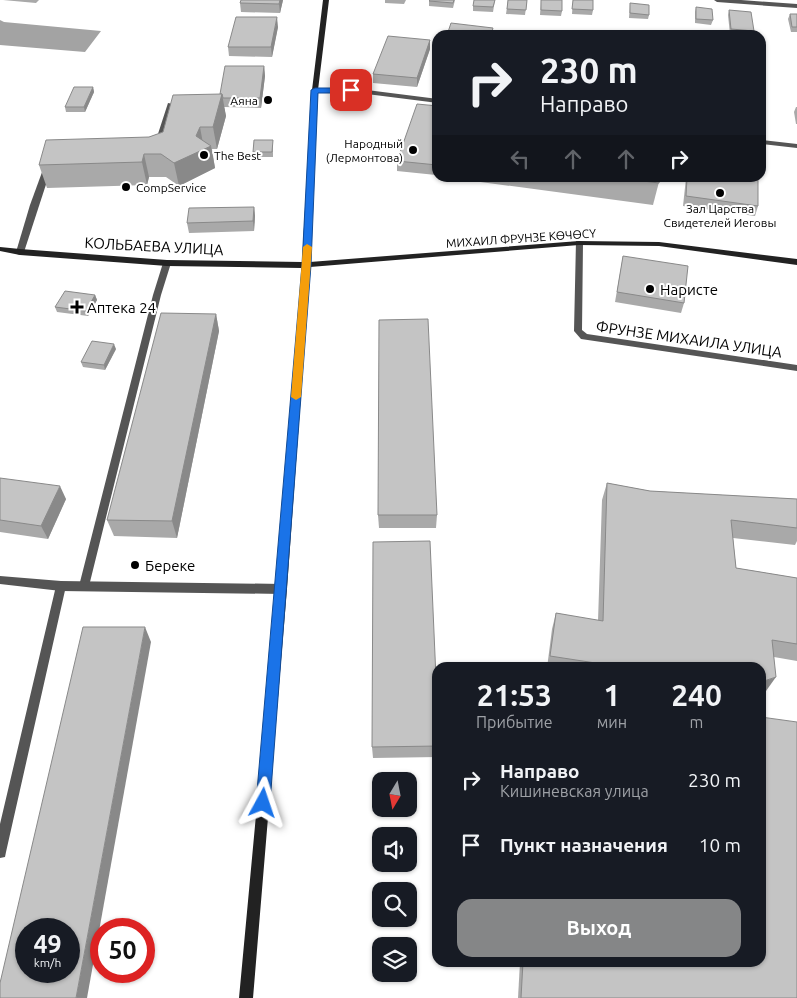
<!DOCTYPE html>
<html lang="ru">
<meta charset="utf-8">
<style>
body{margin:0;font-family:Ubuntu,sans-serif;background:#242831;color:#f1f3f6;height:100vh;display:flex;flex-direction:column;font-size:19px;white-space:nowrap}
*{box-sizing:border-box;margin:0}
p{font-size:16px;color:#9ea1a6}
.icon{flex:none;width:28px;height:28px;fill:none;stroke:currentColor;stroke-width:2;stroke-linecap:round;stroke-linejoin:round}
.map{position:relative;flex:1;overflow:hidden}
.panel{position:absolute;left:432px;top:662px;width:334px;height:305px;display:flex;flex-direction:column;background:#171b24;border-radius:15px;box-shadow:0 1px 4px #0004}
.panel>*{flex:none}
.guide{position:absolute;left:432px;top:30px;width:334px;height:152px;border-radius:15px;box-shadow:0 1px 4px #0004;background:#171b24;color:#f1f3f6;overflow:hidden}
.needle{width:32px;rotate:190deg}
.tools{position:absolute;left:372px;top:772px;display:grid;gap:10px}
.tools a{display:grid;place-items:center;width:45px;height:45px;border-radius:10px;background:#171b24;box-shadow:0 1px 4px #0004;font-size:25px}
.speed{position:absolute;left:15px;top:918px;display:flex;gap:10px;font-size:25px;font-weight:700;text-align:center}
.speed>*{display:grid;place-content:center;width:65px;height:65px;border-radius:50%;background:#171b24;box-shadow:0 1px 4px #0004;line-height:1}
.speed small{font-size:12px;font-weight:400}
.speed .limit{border:8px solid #d22;background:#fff;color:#111}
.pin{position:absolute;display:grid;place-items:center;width:42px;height:42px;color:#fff;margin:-21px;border-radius:10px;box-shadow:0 2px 8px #0006}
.me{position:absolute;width:55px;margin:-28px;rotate:5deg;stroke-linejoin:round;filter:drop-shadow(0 0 4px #0008)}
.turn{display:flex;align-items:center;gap:18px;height:105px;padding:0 25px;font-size:22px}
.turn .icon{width:65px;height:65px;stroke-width:2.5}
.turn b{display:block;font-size:35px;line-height:42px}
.lanes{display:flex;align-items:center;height:48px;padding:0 25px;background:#0003;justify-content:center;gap:25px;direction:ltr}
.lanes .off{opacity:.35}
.eta{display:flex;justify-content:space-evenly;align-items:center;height:85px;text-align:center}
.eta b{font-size:30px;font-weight:700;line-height:35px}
.primary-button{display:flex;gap:10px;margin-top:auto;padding:10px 25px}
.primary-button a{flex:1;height:58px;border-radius:15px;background:#858687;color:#fff;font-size:20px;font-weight:700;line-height:58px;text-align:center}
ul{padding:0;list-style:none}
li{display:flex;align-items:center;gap:15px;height:65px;padding:0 25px}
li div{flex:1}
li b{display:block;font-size:19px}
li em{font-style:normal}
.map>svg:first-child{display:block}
.water{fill:#a3a3a3}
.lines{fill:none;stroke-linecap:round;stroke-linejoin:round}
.service{fill:#555;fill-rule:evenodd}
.minor{fill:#555;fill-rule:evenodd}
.secondary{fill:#222;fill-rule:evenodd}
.wall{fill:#a9a9a9}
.shaded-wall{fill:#898989}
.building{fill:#c4c4c4;stroke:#898989;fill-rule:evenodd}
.route{fill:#1a73e8;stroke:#114b97}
.slow{fill:#f59e0b}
.poi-dot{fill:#000;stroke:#fff;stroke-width:2}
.labels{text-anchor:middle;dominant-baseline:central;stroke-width:4;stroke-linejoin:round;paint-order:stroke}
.far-poi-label{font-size:12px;fill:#000;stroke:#fff;text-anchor:end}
.far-street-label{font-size:12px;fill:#000;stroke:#fff}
.street-label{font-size:15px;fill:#000;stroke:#fff}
.poi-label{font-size:15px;fill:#000;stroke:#fff;text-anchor:start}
</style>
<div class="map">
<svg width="797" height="998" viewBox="0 0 797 998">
<rect width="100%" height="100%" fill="#fff"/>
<polygon class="water" points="0,20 4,22 101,31 85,52 0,45"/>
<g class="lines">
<g class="service">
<polygon points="168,103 173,104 163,142 159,144 153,143 153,141 156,140"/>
<polygon points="45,164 52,166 24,252 20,255 17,254 16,252 30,205"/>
<polygon points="167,260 171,263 161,295 89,586 88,589 84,591 80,589 79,586 153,295 163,263"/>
<polygon points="61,581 65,583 66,586 6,852 5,857 0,858 0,824 56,586 57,583"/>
</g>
<g class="minor">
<polygon points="714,0 741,0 797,4 797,8 717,2"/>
<polygon points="351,88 438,99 438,103 351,92 315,92 312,90 315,88"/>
<polygon points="761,140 797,144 797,148 761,144"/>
<polygon points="576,241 579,241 583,243 582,330 587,334 797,365 797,371 581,339 574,331"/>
<polygon points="0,576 61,581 282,584 286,586 287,589 286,592 282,594 61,591 0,584"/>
</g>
<polygon class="secondary" points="323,0 329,0 318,90 310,262 579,241 659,242 797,259 797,265 659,246 579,245 310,267 287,589 253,998 239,998 277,589 302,268 167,266 20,255 0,251 0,247 20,249 167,260 302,262 312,90"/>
</g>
<g class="wall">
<polygon points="3,0 39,0 36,3"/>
<polygon points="283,0 280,13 241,12 240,3"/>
<polygon points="385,0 406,0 404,4 385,3"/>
<polygon points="455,0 453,8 429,6 429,1"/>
<polygon points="495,0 493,12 473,11 473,6"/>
<polygon points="508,0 527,0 525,15 506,14"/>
<polygon points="541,0 562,11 561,16 540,15"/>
<polygon points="573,0 593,10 592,15 572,14"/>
<polygon points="630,3 649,15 648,19 629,18"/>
<polygon points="696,7 713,20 711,25 695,23 695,12"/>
<polygon points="729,10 754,31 752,35 730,34 728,15"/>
<polygon points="790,14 797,14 797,32 791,32 788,19"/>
<polygon points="278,27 272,57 229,56 228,47"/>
<polygon points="430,40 430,49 417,87 373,83 373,74"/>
<polygon points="438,65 438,84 434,84 435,75"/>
<polygon points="264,66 265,76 261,108 224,107 226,116 217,149 212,149 215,168 179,186 166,177 149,177 147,185 47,188 39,165 149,137 163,132"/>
<polygon points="93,87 94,92 85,112 66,112 65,107"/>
<polygon points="438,106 438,171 436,175 397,171 397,161"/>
<polygon points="796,107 797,107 797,124 796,124 794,112"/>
<polygon points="273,145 273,157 253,157 253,152"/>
<polygon points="451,178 660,178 653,205"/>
<polygon points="686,178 758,178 758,206 755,216 683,206"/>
<polygon points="254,207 255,216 254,231 189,233 187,223"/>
<polygon points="623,256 684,303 681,313 615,302"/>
<polygon points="95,295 97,300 88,316 57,312 55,307"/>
<polygon points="216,314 219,331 177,538 114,536 107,520"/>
<polygon points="116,349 105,370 83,367 81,362"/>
<polygon points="0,478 66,499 48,539 0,532"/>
<polygon points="607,483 650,491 797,499 797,541 795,545 733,538 736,568 797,578 797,661 774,657 766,691 761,693 761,668 547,668 552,629 556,613 598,621 602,500"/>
<polygon points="378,515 437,515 436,528 379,528"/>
<polygon points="438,724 438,757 373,758 372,747"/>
<polygon points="520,962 761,962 797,998 518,998"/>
</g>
<g class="shaded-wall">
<polygon points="280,0 283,0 280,13 279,4"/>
<polygon points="277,17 278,27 272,57 271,47"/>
<polygon points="430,40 430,49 417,87 417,78"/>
<polygon points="264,66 265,76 261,108 260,98"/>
<polygon points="93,87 94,92 85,112 84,107"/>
<polygon points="222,94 226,116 217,149 213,127"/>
<polygon points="200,127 204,149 211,146 215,168 179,186 174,163 196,136"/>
<polygon points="144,154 149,177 147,185 142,162"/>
<polygon points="438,162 438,171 436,175 437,165"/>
<polygon points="254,207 255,216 254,231 253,221"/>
<polygon points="95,295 97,300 88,316 86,311"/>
<polygon points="216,314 219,331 177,538 172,521"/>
<polygon points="114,344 116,349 105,370 104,365"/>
<polygon points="60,486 66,499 48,539 41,526"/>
<polygon points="145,627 151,642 87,998 76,998"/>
<polygon points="776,677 766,691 761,693 761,682"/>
</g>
<g class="building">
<polygon points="241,0 280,0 279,4 240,3"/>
<polygon points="430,0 454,0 453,3 429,1"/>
<polygon points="474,0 495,0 493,7 473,6"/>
<polygon points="508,0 527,0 526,10 507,9"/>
<polygon points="541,0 562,0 562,11 541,10"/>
<polygon points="573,0 593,0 593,10 572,9"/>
<polygon points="630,3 649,5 649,15 630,13"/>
<polygon points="696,7 712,9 713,20 696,19"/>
<polygon points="729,10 751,12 754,31 731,29"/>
<polygon points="790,14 797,14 797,27 792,27"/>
<polygon points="236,17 277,17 271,47 228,47"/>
<polygon points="451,23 493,28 491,35 492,35 447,35"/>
<polygon points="388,36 430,40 417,78 373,74"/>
<polygon points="438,65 438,75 435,75"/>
<polygon points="225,66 264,66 260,98 223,98 222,94 220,94"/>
<polygon points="74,87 93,87 84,107 65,107"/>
<polygon points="222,94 213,127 200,127 196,136 211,146 174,163 161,154 144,154 142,162 39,165 46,140 149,137 163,132 173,95"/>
<polygon points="417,104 438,106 438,162 437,165 397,161"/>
<polygon points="254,140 273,140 272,152 253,152"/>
<polygon points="619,178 660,178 659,183"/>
<polygon points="687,178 758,178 758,206 686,196"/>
<polygon points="254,207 253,221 187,223 189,208"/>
<polygon points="623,256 688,266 684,303 617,292"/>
<polygon points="65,291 95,295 86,311 55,307"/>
<polygon points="161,313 216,314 172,521 107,520"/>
<polygon points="428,319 437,515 378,515 379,320"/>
<polygon points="92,341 114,344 104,365 81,362"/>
<polygon points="0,478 60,486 41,526 0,520"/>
<polygon points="607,483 650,491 797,499 797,528 731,520 736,568 797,578 797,644 772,640 776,677 761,682 761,668 628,668 550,656 556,613 603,621"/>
<polygon points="430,541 438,724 438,746 372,747 373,542"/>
<path d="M83,627H145L76,998H0V983ZM26,929H69V971H26Z"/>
<polygon points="761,717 797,722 797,998 521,998 523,962 761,962"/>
</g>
<polygon class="route" points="315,88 351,88 355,90 351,93 318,93 311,265 270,803 268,808 263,810 258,808 256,803 302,265 311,90"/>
<polygon class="slow" points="307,244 312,247 301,397 296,400 291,397 303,247"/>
<g class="poi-dot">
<circle cx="268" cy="100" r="5"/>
<circle cx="413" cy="150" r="5"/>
<circle cx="204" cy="155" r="5"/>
<circle cx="126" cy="187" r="5"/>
<circle cx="720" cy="193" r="5"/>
<circle cx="650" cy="289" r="5"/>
<path d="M74.5 299.5h5v5h5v5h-5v5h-5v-5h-5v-5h5z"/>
<circle cx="135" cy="565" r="5"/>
</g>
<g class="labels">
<g class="far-poi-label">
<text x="258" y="100">Аяна</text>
<text x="403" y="143">Народный<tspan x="403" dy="14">(Лермонтова)</tspan></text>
<text x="214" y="155" text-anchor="start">The Best</text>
<text x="136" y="187" text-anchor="start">CompService</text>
<text x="720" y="208" text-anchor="middle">Зал Царства<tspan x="720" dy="14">Свидетелей Иеговы</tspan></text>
</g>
<g class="far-street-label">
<text transform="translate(521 238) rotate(-4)">МИХАИЛ ФРУНЗЕ КӨЧӨСҮ</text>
</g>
<g class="street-label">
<text transform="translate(154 246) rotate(3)">КОЛЬБАЕВА УЛИЦА</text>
<text transform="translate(689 339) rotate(8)">ФРУНЗЕ МИХАИЛА УЛИЦА</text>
</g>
<g class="poi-label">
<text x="660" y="289">Наристе</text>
<text x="87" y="307">Аптека 24</text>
<text x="145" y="565">Береке</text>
</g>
</g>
</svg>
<div class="tools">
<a><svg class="needle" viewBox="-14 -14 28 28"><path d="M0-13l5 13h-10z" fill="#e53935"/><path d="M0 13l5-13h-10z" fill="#9ea1a6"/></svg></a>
<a><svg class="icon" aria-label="sound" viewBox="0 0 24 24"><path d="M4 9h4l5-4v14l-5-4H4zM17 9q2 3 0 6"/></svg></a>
<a><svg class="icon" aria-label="search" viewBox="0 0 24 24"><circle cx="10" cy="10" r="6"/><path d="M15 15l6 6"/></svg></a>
<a><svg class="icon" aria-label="layers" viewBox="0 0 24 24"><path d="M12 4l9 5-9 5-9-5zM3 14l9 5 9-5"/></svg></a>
</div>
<div class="speed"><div>49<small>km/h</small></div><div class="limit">50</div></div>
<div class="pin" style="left:351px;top:90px;background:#d93025"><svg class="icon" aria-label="arrive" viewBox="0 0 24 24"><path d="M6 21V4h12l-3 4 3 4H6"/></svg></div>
<svg class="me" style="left:263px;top:803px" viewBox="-20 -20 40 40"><path d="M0-17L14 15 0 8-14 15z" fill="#1a73e8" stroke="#fff" stroke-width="4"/></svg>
<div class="guide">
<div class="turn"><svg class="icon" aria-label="right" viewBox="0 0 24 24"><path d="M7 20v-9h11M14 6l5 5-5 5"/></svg><div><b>230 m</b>Направо</div></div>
<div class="lanes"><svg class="icon off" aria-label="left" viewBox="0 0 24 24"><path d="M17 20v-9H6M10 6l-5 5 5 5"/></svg><svg class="icon off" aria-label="ahead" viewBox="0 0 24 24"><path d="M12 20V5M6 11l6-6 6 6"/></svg><svg class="icon off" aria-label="ahead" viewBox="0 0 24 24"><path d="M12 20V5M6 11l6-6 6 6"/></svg><svg class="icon" aria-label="right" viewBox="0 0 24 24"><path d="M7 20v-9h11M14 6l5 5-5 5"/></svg></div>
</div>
<section class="panel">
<div class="eta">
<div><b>21:53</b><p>Прибытие</p></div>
<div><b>1</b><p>мин</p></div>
<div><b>240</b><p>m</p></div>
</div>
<ul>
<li><svg class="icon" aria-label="right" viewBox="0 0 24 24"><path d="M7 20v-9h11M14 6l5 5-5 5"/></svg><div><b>Направо</b><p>Кишиневская улица</p></div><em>230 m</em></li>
<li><svg class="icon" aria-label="arrive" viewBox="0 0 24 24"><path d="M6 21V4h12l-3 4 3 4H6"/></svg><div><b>Пункт назначения</b></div><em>10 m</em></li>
</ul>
<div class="primary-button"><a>Выход</a></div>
</section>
</div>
